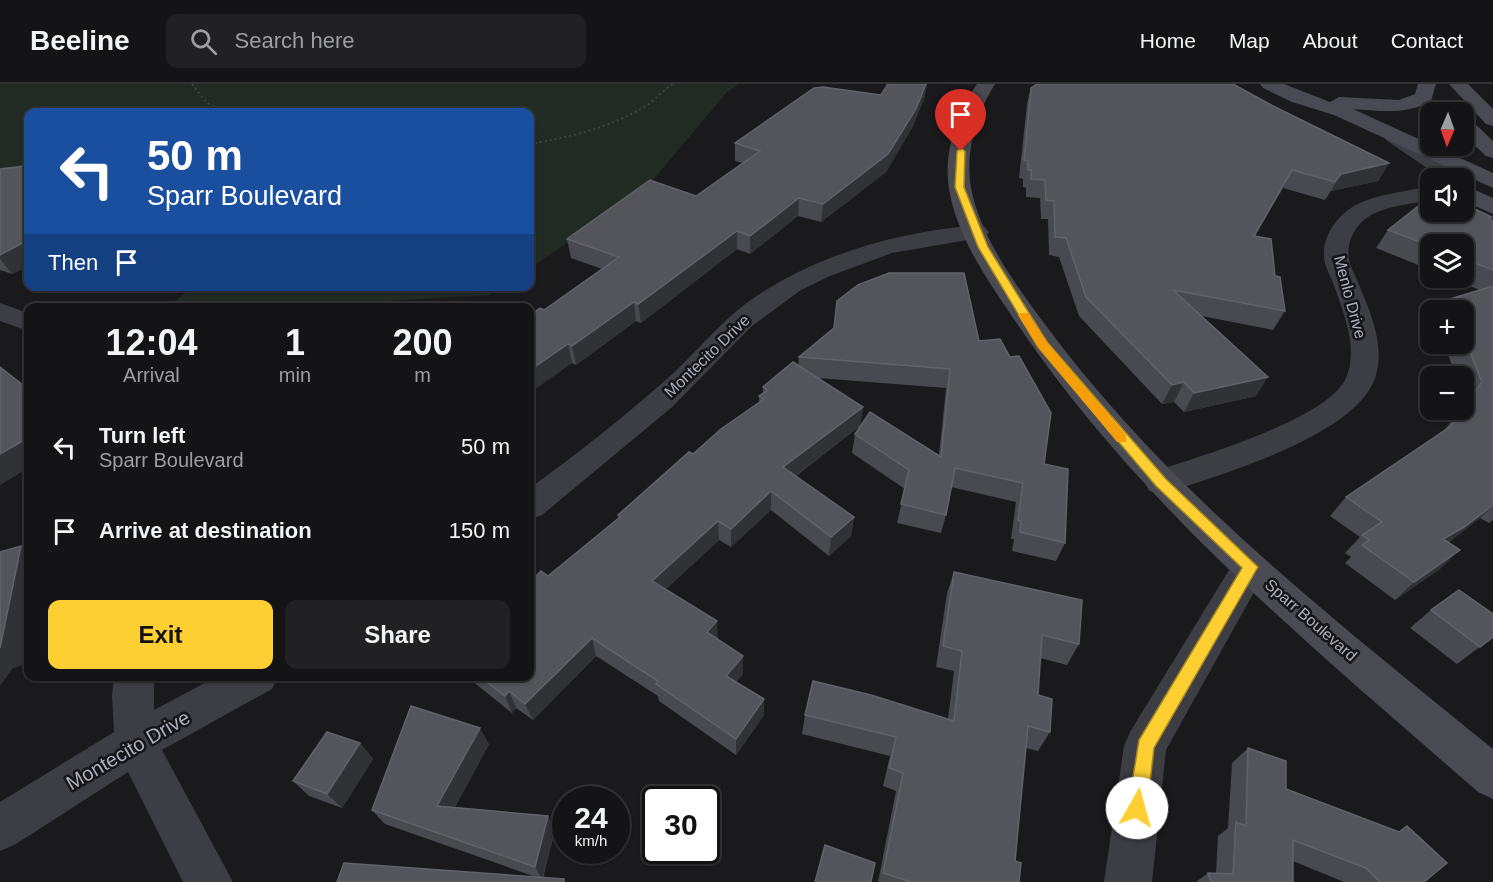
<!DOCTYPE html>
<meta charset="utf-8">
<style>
body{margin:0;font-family:Arial,sans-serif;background:#212123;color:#f1f3f6;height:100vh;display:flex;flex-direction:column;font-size:22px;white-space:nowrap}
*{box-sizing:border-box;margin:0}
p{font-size:20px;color:#9d9ea1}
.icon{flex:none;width:33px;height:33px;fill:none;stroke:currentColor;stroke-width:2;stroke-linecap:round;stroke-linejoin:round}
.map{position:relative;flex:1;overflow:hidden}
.panel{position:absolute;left:24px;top:219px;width:510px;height:378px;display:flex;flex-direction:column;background:#141416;border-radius:12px;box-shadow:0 2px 4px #0004,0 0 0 2px #333335}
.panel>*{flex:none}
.banner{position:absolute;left:24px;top:24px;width:510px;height:183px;border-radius:12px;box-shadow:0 2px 4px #0004,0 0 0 2px #333335;background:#1a4fa0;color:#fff;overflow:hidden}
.needle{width:39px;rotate:182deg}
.buttons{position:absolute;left:1420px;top:18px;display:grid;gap:12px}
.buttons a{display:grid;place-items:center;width:54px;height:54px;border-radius:12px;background:#141416;box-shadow:0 2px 4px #0004,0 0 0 2px #333335;font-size:30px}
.speed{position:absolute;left:552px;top:702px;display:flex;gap:12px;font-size:30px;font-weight:700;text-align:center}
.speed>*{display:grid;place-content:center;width:78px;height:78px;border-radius:50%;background:#141416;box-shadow:0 2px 4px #0004,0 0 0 2px #333335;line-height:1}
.speed small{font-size:15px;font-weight:400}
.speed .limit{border:3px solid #111;border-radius:9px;background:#fff;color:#111}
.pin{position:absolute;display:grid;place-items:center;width:51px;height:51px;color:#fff;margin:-62px -26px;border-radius:50% 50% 50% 0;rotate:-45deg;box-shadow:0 0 6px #0007}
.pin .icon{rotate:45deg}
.me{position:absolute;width:66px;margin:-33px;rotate:7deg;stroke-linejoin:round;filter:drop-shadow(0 0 4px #0008)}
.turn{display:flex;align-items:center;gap:21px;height:126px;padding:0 24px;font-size:27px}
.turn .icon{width:78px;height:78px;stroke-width:2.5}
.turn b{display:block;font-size:42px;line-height:51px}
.then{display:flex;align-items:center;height:57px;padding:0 24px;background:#0003;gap:12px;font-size:22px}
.eta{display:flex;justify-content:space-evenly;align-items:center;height:102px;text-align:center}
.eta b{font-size:36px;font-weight:800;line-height:42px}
.action{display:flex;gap:12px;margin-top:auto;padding:12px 24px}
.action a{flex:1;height:69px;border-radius:12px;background:#fdcf32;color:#111;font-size:24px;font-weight:800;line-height:69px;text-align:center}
.action a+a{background:#212123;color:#f1f3f6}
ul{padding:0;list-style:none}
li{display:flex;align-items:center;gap:18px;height:84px;padding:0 24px}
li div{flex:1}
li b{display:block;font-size:22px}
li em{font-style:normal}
header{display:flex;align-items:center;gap:36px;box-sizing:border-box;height:84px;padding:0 30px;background:#141416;border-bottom:2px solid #333335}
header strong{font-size:28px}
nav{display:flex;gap:33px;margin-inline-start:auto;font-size:21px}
.search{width:420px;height:54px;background:#212123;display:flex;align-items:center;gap:15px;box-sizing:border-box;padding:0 21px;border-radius:12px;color:#9d9ea1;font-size:22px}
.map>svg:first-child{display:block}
.green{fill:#212b24}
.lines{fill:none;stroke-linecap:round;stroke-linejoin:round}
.path{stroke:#414249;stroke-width:2;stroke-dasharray:2 3;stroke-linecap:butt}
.street{fill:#3d3d44;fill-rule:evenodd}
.secondary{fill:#494a52;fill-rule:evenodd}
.wall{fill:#484a4f}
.shaded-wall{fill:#313236}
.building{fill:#53555b;stroke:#61636a;stroke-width:1.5}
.route{fill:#fdcf32;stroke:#a48720;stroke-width:1.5}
.slow{fill:#f59e0b}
.labels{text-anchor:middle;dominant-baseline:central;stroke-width:5;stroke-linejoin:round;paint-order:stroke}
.street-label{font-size:16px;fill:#acafbd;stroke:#151518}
.near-street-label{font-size:20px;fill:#acafbd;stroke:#151518}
</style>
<header>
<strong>Beeline</strong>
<div class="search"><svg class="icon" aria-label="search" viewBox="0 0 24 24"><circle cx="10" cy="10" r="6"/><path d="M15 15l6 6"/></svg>Search here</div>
<nav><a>Home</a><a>Map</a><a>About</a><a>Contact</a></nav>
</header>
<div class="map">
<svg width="1493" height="798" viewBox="0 0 1493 798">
<rect width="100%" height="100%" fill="#1a1a1d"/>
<g class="green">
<polygon points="0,0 739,0 727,8 642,109 530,184 530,28 28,28 28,90 0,89"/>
<polygon points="194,203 194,202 502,203 489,211 387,217 373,223 166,223"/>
</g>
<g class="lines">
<g class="path">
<polyline points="192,0 207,19 226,28"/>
<path d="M530,60C570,53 609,44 644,23C655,17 662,6 673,0"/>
</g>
<g class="street">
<polygon points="1393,46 1443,74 1461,94 1438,94 1427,84 1386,56 1383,52 1386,48"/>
<path d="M1431,102V116C1412,120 1391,121 1373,130C1357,138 1346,156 1349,175C1350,182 1354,189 1357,196C1370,227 1389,268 1372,301C1346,354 1216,393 1161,410L1149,407L1145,398L1149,389C1193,375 1325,336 1345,296C1360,266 1343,227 1333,199C1330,190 1324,182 1324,173C1322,153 1338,130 1356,121C1379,109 1406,108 1431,102Z"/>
<path d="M977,141L985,143L989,148L985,153L892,169L830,192L801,206L752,242L671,324L542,431L530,435V404C577,370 624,333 668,294C699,266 724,233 758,211C824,168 900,148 977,141Z"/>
<polygon points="0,219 28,229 28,247 0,237"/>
<polygon points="1250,468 1263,473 1268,483 1166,666 1152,798 1104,798 1124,662 1130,648 1237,473"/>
<polygon points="114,592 154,592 154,626 218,592 278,592 272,605 162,666 233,798 183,798 128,688 16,760 0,767 0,718 114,648 112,612"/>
</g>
<g class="secondary">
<path d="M977,0H995C976,30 965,68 971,104C980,151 1013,197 1041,235C1165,405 1331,533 1493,665V715L1478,708C1312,563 1142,424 1018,241C990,200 957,154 949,105C943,69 957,30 977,0Z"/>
<path d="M1260,0H1284L1330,18L1339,13L1399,16L1415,10L1418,0H1436L1431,17C1406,31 1381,27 1353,25L1493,89V104L1334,31L1292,18L1263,4Z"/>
<polygon points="1449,0 1468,0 1493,25 1493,42 1486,40"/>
<polygon points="1464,34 1471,36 1493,57 1493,74 1486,72 1464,51"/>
<polygon points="1464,101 1493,114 1493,130 1464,117"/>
</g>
</g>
<g class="wall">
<polygon points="1031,4 1275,23 1389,79 1378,97 1331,107 1325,116 1283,104 1255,152 1275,192 1285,227 1273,246 1202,232 1256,312 1184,328 1174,318 1162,320 1079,232 1059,173 1049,171 1048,135 1041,135 1040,114 1026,113 1026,104 1023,103 1023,95 1019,94 1027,20"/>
<polygon points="881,11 925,12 913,42 886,88 821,138 798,132 750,170 737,165 641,239 636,237 576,281 572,279 544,226 602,185 571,174 567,155 696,112 743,79 735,77 735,59"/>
<polygon points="0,85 28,85 28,182 12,190 0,186"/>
<polygon points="1492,133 1490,135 1493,137 1493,436 1489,439 1480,434 1449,458 1440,485 1395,516 1345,479 1351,473 1345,469 1360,453 1330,432 1346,413 1444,347 1459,326 1464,326 1464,292 1456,292 1444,260 1464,260 1464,226 1442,226 1450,215 1480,206 1449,194 1464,194 1464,160 1431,160 1431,186 1376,164 1388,146"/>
<polygon points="979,257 1044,380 1065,459 1056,477 1012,467 1014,455 1011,455 1016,418 951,403 946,431 941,449 897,439 905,405 852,369 855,350 939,371 946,304 818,294 863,323 860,342 796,392 854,433 851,452 829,472 771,426 731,463 719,456 666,505 718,555 743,590 736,598 764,631 736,671 659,617 658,612 596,572 533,636 516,624 512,629 466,592 530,592 548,492 619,434 618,431 693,370 759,319 759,312 763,309 763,303 798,282 799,273"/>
<polygon points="954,488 1079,560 1067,581 1040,574 1038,611 1050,648 1038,667 1026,664 1015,777 1019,798 878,798 896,707 883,702 890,672 802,650 805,631 948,635 954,587 936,583 947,509"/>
<polygon points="1431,526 1493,553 1457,580 1410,544"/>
<polygon points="360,659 373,675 342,724 309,712 293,697"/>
<polygon points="489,660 455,723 548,732 555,746 543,794 536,793 385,740 372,726"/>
<polygon points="1248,664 1286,705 1398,748 1407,742 1424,798 1344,798 1293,777 1293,798 1196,798 1208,789 1216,789 1218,752 1228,744 1232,679"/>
</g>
<g class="shaded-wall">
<polygon points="926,0 927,0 925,12 913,42 886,88 821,138 823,120"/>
<polygon points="1389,79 1378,97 1331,107 1325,116 1341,90"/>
<polygon points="1292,86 1283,104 1244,170 1254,152"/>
<polygon points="799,114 798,132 750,170 750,152"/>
<polygon points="737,147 737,165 641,239 638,220"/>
<polygon points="28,156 28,182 12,190 0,175 0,171"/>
<polygon points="634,218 636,237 576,281 572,262"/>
<polygon points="568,260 572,279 530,309 530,286"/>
<polygon points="1268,293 1256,312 1184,328 1194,309"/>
<polygon points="1184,298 1174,318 1162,320 1172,301"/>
<polygon points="863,323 860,342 782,402 783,383"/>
<polygon points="28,354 28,384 0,401 0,370"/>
<polygon points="771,407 771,426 731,463 731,445"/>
<polygon points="1493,421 1493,422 1480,434 1444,462 1443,455"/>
<polygon points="854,433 851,452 829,472 831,453"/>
<polygon points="718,437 719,456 655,515 652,497"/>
<polygon points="21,462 28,469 28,552 23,581 13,584 0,602 0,564"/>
<polygon points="1460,466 1440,485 1395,516 1414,498"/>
<polygon points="717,537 718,555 708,566 707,548"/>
<polygon points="592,554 596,572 533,636 525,620"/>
<polygon points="743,572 743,590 727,609 726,592"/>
<polygon points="509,607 516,624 512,629 505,612"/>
<polygon points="764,615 764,631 736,671 736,655"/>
<polygon points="480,644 489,660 448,736 437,722"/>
<polygon points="360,659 373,675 342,724 327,710"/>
<polygon points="548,732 555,746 542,796 535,783"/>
</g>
<g class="building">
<polygon points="888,0 926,0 916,25 888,70 823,120 799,114 750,152 737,147 638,220 634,218 572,262 568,260 530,286 530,231 540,224 544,226 619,173 567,155 650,96 696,112 760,67 735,59 814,4 823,3 881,11"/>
<polygon points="1037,0 1233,0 1275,23 1389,79 1341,90 1335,98 1292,86 1254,152 1271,155 1275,192 1280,193 1285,227 1173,206 1268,293 1194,309 1184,298 1172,301 1086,213 1066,154 1055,153 1054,117 1046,116 1045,96 1031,95 1031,86 1028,86 1028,77 1024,76 1031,4"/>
<polygon points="26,82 24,87 28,86 28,156 0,171 0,85"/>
<polygon points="1431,112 1431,128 1464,128 1464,120 1492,133 1489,134 1493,137 1493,186 1464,175 1464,160 1431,160 1431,162 1388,146"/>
<polygon points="889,189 964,189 979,257 1000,255 1010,273 1019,272 1051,329 1044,380 1068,385 1065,459 1020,448 1021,437 1018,436 1023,399 955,384 946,431 901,420 909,386 855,350 870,328 941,373 950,285 799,273 834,244 837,217 858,201"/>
<polygon points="1493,202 1493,421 1464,443 1443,455 1460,466 1414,498 1362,461 1369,456 1362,451 1382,438 1346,413 1451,342 1462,326 1464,326 1464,323 1482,298 1464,252 1464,226 1454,226 1450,215"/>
<polygon points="793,278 863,323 783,383 854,433 831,453 771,407 731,445 718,437 652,497 717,537 707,548 743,572 726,592 764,615 736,655 656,600 658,597 592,554 525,620 509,607 505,612 479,592 530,592 530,498 541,487 548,492 620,433 618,431 689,368 693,370 721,345 764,315 759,312 768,306 763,303"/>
<polygon points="0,283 28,305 28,354 0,370"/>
<polygon points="21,462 0,564 0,468"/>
<polygon points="954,488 1082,516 1079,560 1042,551 1038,611 1052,615 1050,648 1028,642 1015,777 1021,779 1019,798 911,798 883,789 903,689 889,684 896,653 805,631 813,597 871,611 954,637 962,567 943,562"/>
<polygon points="1459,506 1493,530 1493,553 1480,563 1431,526"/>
<polygon points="411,622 480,644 437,722 548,732 535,783 372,726"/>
<polygon points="327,648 360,659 327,710 293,697"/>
<polygon points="1248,664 1286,677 1286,705 1399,748 1407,742 1447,779 1424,798 1380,798 1366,784 1293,756 1293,798 1211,798 1208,789 1233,790 1236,738 1246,742"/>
<polygon points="825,761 875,779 871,798 815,798"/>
<polygon points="344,779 564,795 564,798 337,798"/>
</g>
<polygon class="route" points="961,64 965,67 964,103 988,163 1047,258 1166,395 1258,483 1154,664 1147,724 1144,731 1137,733 1131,731 1128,724 1139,656 1242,484 1156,402 1038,263 978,163 955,103 957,67"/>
<polygon class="slow" points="1020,229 1028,229 1047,258 1126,351 1126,358 1117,358 1038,263 1018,231"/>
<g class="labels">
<g class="street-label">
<text transform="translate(1350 213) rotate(75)">Menlo Drive</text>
<text transform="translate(707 272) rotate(-44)">Montecito Drive</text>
<text transform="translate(1311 536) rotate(41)">Sparr Boulevard</text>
</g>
<g class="near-street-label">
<text transform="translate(128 666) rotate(-30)">Montecito Drive</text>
</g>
</g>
</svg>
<div class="buttons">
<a><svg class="needle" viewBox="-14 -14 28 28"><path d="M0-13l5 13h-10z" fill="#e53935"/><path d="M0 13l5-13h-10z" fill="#9d9ea1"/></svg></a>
<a><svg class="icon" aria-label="sound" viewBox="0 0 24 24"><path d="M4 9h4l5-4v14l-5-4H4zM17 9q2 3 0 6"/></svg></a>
<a><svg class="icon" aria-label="layers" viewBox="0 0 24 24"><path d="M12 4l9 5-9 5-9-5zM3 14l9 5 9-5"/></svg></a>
<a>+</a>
<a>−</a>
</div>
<div class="speed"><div>24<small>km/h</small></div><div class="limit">30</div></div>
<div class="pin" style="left:961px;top:67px;background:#d93025"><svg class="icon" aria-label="arrive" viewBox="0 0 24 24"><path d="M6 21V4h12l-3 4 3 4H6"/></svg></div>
<svg class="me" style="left:1137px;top:724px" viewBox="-20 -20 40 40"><circle r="19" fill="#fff"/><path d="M0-13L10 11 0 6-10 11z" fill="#fdcf32"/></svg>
<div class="banner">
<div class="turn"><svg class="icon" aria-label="left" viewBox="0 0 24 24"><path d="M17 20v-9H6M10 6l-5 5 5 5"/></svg><div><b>50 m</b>Sparr Boulevard</div></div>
<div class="then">Then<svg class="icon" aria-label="arrive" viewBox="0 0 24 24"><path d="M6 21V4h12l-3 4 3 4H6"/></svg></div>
</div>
<section class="panel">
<div class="eta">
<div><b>12:04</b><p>Arrival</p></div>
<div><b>1</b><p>min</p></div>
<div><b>200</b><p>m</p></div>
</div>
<ul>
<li><svg class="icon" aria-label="left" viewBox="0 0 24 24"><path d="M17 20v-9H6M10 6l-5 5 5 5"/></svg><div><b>Turn left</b><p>Sparr Boulevard</p></div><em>50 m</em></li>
<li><svg class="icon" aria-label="arrive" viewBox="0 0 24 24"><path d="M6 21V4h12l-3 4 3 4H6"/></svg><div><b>Arrive at destination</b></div><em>150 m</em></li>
</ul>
<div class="action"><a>Exit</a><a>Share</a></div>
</section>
</div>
